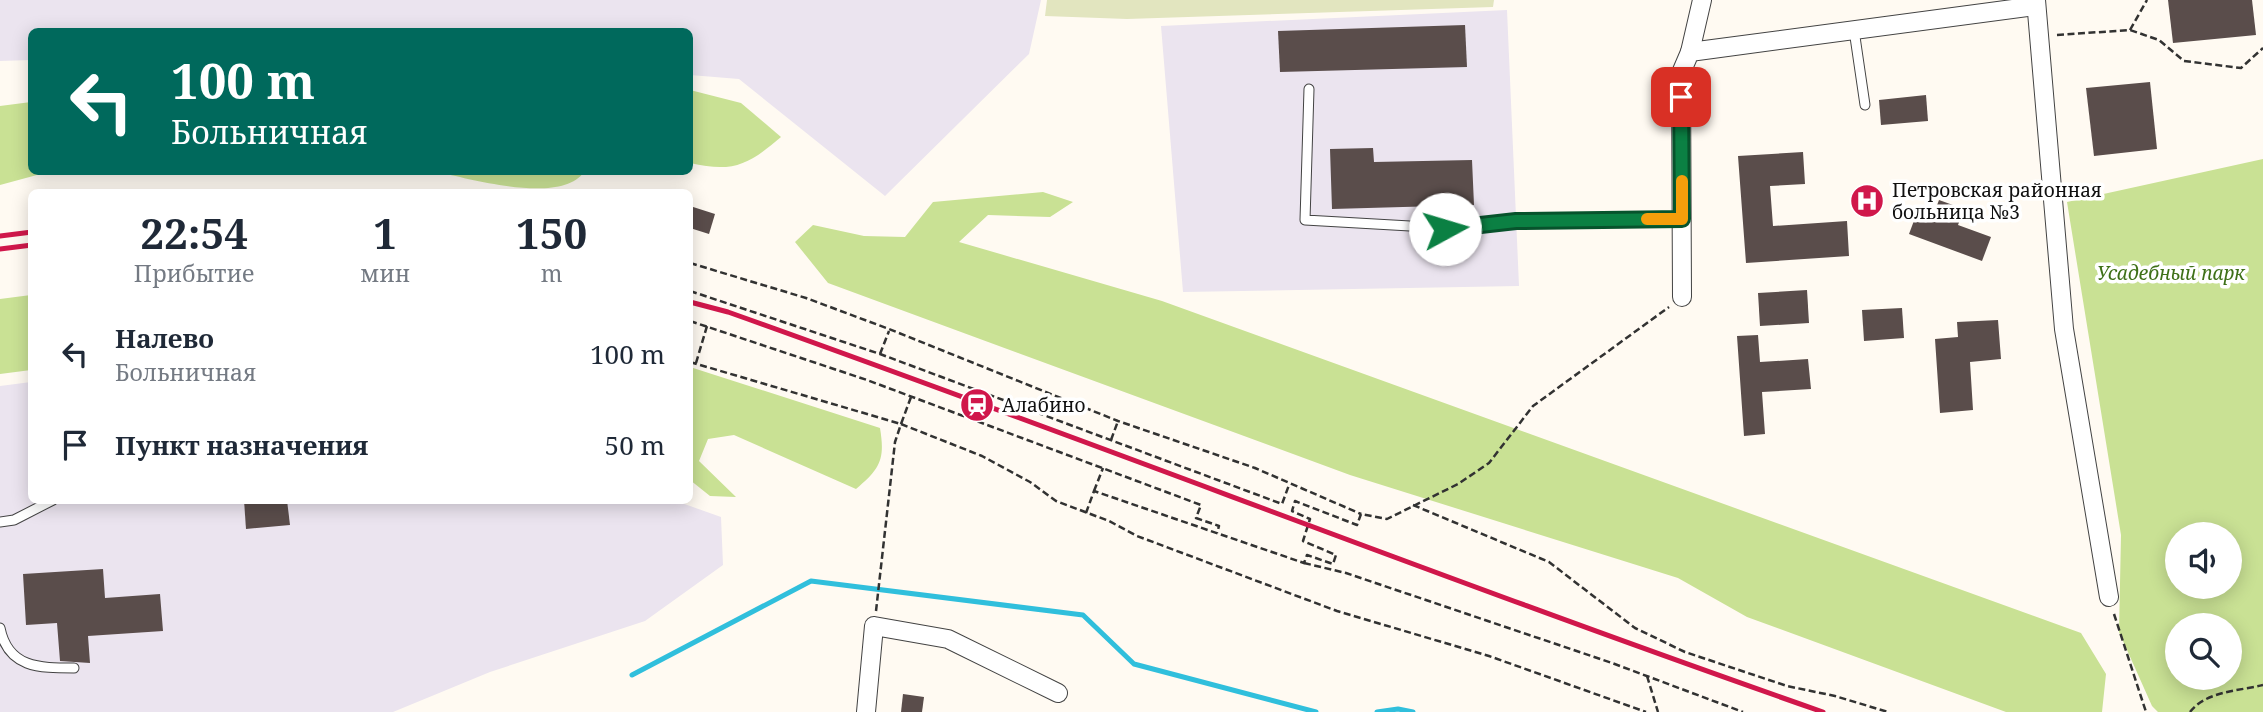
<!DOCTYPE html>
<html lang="ru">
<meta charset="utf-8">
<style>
body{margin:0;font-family:"Noto Serif",serif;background:#f2f2f3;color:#1f2937;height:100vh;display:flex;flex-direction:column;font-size:26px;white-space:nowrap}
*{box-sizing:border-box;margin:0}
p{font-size:23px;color:#747a83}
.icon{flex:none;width:38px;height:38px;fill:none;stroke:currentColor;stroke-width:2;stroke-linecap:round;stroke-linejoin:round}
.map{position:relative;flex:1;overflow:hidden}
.drawer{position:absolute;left:28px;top:189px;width:665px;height:315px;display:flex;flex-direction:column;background:#fff;border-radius:10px;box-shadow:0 4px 18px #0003}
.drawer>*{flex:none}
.guide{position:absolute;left:28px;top:28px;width:665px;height:147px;border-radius:10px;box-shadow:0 4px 18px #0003;background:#00695c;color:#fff;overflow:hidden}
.controls{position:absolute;left:2165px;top:522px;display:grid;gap:14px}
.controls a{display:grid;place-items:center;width:77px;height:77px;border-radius:50%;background:#fff;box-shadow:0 4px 18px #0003;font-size:35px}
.pin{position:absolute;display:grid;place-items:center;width:60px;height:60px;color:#fff;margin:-30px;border-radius:14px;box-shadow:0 4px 10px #0006}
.me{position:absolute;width:77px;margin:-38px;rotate:84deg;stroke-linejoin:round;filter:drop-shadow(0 0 5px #0008)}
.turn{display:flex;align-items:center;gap:24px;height:147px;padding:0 28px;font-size:32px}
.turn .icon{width:91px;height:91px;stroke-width:2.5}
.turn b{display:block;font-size:49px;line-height:60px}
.eta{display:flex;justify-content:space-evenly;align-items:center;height:119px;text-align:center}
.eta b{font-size:42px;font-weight:700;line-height:49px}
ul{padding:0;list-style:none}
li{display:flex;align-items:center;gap:21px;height:91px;padding:0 28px}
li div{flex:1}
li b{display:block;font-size:26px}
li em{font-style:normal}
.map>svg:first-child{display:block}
.industrial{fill:#ebe4ef}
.forest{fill:#c9e194;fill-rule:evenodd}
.cemetery{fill:#e2e5bf}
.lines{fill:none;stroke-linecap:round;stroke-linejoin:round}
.stream{stroke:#30bfdc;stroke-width:5}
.building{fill:#5a4d4b}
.service-casing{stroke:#434343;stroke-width:11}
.minor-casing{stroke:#434343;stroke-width:20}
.path{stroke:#323232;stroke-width:2.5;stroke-dasharray:7 3.5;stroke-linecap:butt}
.service{stroke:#fff;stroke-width:9}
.minor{stroke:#fff;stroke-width:18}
.rail{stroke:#d0174b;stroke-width:5}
.route-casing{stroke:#07532c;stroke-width:18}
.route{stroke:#0b8043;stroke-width:12}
.slow{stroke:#f59e0b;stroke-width:12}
.labels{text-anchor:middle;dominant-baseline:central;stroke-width:7;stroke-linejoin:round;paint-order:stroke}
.poi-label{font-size:19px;fill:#101010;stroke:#fff;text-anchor:start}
.park-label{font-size:19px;font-style:italic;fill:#3e7018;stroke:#fff}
</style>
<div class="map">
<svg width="2263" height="712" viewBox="0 0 2263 712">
<rect width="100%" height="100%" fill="#fffaf2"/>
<g class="industrial">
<polygon points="0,0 1041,0 1029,54 885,196 739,79 690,75 690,32 32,32 31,60 0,61"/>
<polygon points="1507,10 1519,286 1183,292 1161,26"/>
<polygon points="31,382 32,500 676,501 721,517 723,565 645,621 490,672 393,712 0,712 0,386"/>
</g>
<g class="forest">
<path d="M690,90L741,103L781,137C748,165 733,173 690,163Z"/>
<polygon points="31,102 32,172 48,172 0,185 0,106"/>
<path d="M2263,159V712H2158L2152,706L2119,632L2121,535L2067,202ZM2177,534H2230V586H2177ZM2177,625H2230V677H2177Z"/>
<path d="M438,172H584C561,205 470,179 438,172Z"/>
<polygon points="1043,192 1073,202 1050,217 988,215 959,242 1162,301 2081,633 2106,674 2102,712 2006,712 1747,617 1678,578 1350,475 828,283 795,242 813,225 864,236 905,237 933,202"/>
<polygon points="31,295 31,370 0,374 0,299"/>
<path d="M690,367L880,428C885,459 881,468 856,489L734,435L708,439L699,461L736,497L710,496L690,480Z"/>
</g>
<polygon class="cemetery" points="1047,0 1494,0 1493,7 1127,19 1045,16"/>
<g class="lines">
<g class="stream">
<polyline points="632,675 811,581 1083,615 1134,664 1316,712"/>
<polyline points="1377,712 1398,709 1413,712"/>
</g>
</g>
<g class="building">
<polygon points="2168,0 2252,0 2256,35 2173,43"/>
<polygon points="1465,25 1467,67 1280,72 1278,31"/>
<polygon points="2150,82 2157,149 2094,156 2086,88"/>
<polygon points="1926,95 1928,121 1881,125 1879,100"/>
<polygon points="1373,148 1374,162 1472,160 1474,205 1332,209 1330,149"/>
<polygon points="1803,152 1805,184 1770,186 1773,226 1847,221 1849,256 1746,263 1738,156"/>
<polygon points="1939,200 1964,209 1958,225 1991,237 1982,261 1909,234 1918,210 1933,216"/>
<polygon points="690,206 715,214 709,234 690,228"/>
<polygon points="1807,290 1809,323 1760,326 1758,293"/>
<polygon points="1902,308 1904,338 1864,341 1862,310"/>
<polygon points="1998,320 2001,359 1970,362 1973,410 1940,413 1935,339 1958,337 1957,322"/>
<polygon points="1758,335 1760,362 1808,359 1811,389 1762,392 1765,434 1744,436 1737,336"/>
<polygon points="244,500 287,500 290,525 246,529"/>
<polygon points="103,569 105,598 160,594 163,631 88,636 90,663 60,661 57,623 26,625 23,574"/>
<polygon points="903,694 924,697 922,712 901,712"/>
</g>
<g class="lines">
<g class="service-casing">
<g id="service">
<polyline points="1854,30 1865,105"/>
<polyline points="1309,89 1305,220 1445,228 1516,221 1682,219"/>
<polyline points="0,522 14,520 53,500"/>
<path d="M0,628C8,668 39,668 74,668"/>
</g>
</g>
<g class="minor-casing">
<g id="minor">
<polyline points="2036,0 2064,329 2109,597"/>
<polyline points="1690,52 1702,0"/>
<polyline points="1682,297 1681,73 1690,52 2035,6"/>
<polyline points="866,712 874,626 948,639 1058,693"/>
</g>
</g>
<g class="path">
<polyline points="2130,30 2147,0"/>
<polyline points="2057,35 2130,30 2159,40 2184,61 2241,68 2263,48"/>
<polyline points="690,263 806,298 889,329 1118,421 1255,468 1361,514"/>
<polyline points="690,291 880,354 1282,504 1289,485"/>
<polyline points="690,321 867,380 1201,505 1196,518 1219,526 1217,533"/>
<polyline points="880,354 889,331"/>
<polyline points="690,362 901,424 911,397"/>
<polyline points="696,363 707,326"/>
<polyline points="1111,440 1118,421"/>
<polyline points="1094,491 1103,468"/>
<polyline points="1413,505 1549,562 1635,628 1685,652 1787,686 1835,696 1888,712"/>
<polyline points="1086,513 1094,491 1304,563 1307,555 1333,564 1336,555 1303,541 1310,519 1292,511 1295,501 1357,525 1361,514 1387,519 1458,484 1489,463 1533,406 1669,307"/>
<polyline points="1304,563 1346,573 1612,663 1743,712"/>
<polyline points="876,611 895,442 901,424 982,456 1030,482 1056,501 1109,521 1137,536 1337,611 1489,656 1646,712"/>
<polyline points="2114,614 2146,712"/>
<polyline points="1647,676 1658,712"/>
<path d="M2190,712C2206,691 2239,691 2263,685"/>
</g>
<use href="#service" class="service"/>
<use href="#minor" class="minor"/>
<g class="rail">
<polyline points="0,236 32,232"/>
<polyline points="0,249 32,245"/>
<path d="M690,302L728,312C1094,442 1456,584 1823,712"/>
</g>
</g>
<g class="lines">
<g class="route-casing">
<polyline id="route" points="1445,229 1516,221 1682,219 1681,97"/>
</g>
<use href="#route" class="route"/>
<polyline class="slow" points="1647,219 1682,219 1682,181"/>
</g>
<defs>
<g id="hospital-disc" transform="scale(1.75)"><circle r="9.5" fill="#d0174b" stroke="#fff"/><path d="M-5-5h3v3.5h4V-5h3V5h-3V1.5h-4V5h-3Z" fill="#fff"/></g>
<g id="station-disc" transform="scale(1.75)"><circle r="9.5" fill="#d0174b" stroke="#fff"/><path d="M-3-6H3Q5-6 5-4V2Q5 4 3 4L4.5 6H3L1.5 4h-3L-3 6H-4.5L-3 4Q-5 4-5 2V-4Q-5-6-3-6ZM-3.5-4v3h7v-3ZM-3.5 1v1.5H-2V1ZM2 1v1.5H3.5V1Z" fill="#fff"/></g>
</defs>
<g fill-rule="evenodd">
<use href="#hospital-disc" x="1867" y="201"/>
<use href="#station-disc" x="977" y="405"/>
</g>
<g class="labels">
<g class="poi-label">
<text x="1892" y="190">Петровская районная<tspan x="1892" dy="22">больница №3</tspan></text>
<text x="1002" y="405">Алабино</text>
</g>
<g class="park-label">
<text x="2171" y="273">Усадебный парк</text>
</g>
</g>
</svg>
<div class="controls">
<a><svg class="icon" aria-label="sound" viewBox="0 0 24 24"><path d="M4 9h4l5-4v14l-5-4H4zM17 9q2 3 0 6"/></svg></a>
<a><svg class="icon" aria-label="search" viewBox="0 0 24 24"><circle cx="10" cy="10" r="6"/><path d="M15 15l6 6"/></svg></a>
</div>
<div class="pin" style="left:1681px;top:97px;background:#d93025"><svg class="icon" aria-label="arrive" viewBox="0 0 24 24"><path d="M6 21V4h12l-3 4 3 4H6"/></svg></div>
<svg class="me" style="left:1445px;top:229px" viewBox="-20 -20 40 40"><circle r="19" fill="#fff"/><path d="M0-13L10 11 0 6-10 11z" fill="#0b8043"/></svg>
<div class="guide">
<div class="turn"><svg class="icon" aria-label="left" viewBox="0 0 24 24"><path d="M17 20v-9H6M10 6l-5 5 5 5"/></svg><div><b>100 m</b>Больничная</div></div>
</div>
<section class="drawer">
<div class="eta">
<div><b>22:54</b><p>Прибытие</p></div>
<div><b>1</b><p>мин</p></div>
<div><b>150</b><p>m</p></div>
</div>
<ul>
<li><svg class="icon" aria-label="left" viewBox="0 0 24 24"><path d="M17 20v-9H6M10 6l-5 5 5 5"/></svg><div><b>Налево</b><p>Больничная</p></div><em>100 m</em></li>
<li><svg class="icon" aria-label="arrive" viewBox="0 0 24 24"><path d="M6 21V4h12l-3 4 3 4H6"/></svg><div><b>Пункт назначения</b></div><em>50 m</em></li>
</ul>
</section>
</div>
